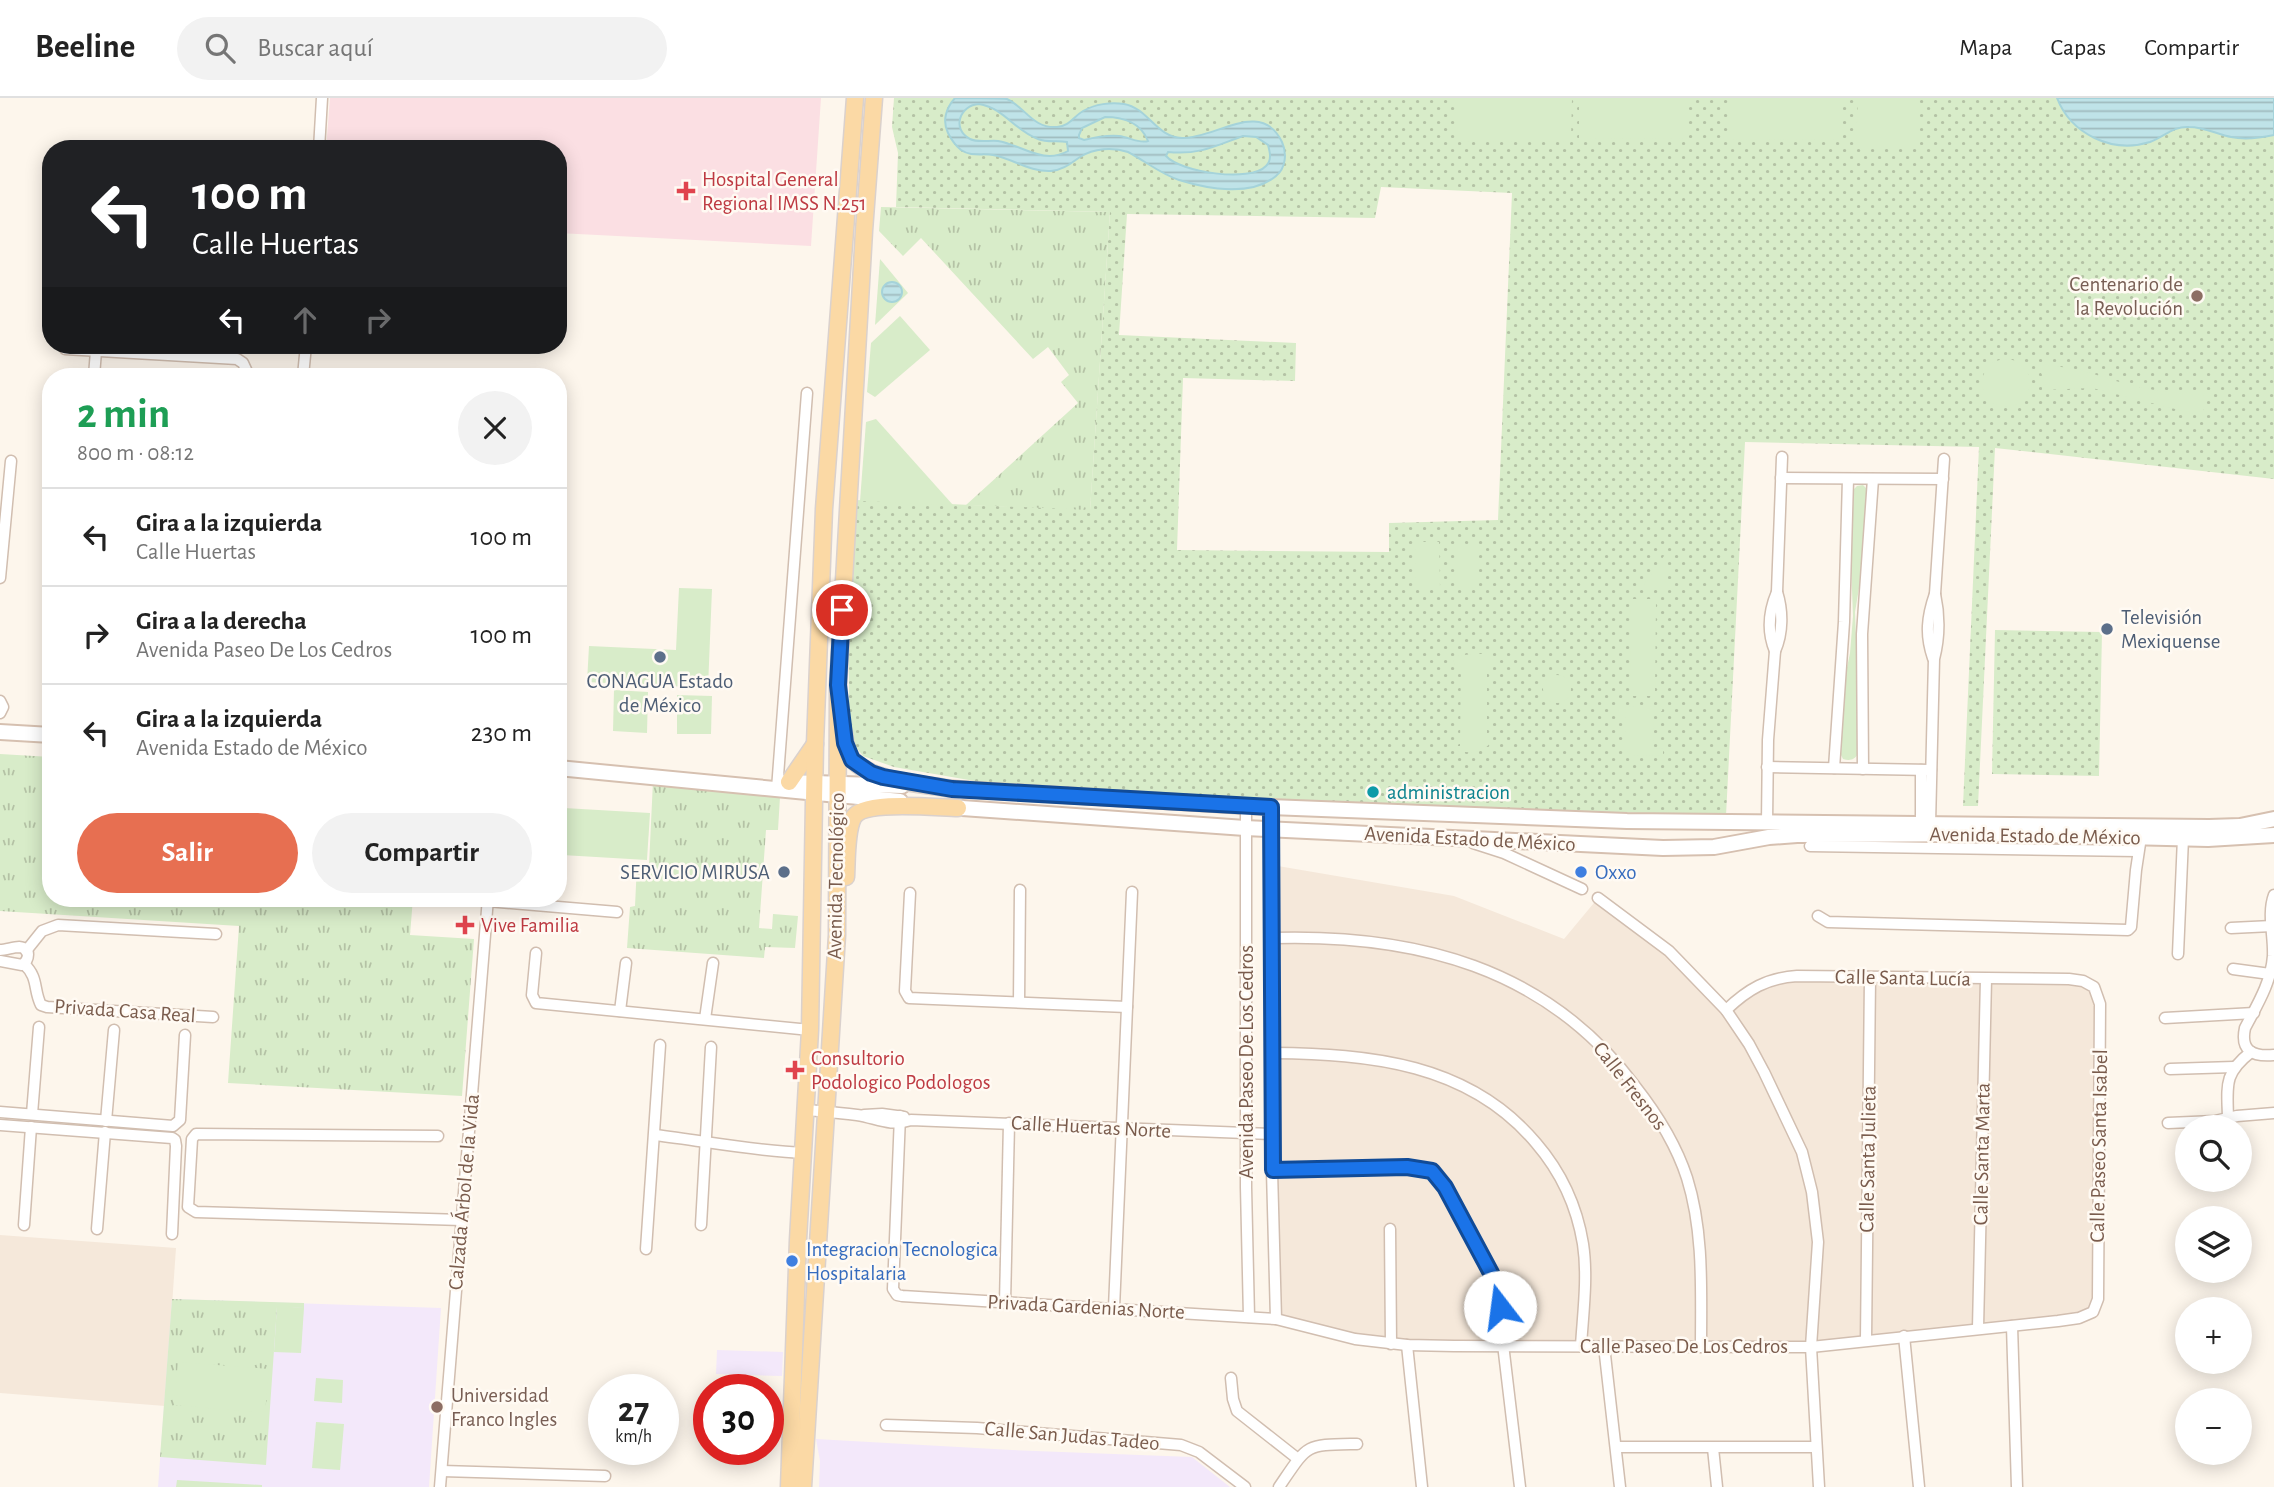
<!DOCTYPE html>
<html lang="es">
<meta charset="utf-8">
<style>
body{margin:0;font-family:"Alegreya Sans",sans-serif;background:#f2f2f2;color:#222;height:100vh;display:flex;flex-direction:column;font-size:26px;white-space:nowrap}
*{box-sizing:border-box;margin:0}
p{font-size:23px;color:#767676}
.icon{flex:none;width:38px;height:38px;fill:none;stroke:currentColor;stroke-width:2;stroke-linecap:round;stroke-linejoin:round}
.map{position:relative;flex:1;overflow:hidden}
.side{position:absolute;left:42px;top:270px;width:525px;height:539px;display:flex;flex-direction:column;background:#fff;border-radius:28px;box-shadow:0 4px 18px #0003}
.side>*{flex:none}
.top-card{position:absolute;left:42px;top:42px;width:525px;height:214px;border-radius:28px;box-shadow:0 4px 18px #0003;background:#202124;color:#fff;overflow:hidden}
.controls{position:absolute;left:2175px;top:1017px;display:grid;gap:14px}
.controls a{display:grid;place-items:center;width:77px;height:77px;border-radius:50%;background:#fff;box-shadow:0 4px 18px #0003;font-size:35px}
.speed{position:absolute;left:588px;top:1276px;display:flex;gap:14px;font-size:35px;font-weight:700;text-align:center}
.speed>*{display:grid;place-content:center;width:91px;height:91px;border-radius:50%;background:#fff;box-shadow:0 4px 18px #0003;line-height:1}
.speed small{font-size:18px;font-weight:400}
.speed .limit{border:10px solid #d22;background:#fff;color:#111}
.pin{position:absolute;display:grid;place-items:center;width:60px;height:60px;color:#fff;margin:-30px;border:4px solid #fff;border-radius:50%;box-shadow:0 2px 7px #0007}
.me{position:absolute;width:77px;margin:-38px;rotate:345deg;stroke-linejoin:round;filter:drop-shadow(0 0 5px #0008)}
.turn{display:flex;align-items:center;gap:24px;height:147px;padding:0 35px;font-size:32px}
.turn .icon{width:91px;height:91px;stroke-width:2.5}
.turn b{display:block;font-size:49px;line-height:60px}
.lanes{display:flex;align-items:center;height:66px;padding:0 35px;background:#0003;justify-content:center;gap:35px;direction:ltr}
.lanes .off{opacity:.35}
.round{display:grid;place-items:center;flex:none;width:74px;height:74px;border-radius:37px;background:#f2f2f2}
.headline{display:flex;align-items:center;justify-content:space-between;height:119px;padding:0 35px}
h1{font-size:42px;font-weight:700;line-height:52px;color:#1e9e55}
.primary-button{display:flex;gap:14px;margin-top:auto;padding:14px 35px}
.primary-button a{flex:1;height:80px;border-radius:42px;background:#e76f51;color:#fff;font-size:28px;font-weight:700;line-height:80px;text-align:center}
.primary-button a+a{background:#f2f2f2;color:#222}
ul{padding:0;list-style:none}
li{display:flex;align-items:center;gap:21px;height:98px;padding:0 35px;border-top:2px solid #e0e0e0}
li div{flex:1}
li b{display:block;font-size:26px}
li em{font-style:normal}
header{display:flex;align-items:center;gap:42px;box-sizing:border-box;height:98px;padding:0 35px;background:#fff;border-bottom:2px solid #e0e0e0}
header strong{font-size:33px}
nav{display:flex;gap:38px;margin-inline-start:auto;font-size:24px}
.search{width:490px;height:63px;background:#f2f2f2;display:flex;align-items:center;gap:18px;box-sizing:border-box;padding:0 24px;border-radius:38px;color:#767676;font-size:26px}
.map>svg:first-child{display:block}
.residential{fill:#f5e8da}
.education{fill:#f3e8fa}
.medical{fill:#fbdfe3}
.grass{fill:url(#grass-tufts)}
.park{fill:url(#park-dots);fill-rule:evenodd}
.garden{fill:#d8ecc9}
.water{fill:url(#water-rules);stroke:#a5d3da;stroke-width:2;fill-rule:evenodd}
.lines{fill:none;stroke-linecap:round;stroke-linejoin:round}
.street-casing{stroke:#d1beb0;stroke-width:13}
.secondary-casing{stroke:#d6c0b0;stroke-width:18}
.primary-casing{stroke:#dad1cd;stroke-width:19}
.street{stroke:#fff;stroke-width:10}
.secondary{stroke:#fff;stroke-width:14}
.primary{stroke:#fbd9a5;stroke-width:16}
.route-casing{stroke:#114b97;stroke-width:18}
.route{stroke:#1a73e8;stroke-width:12}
.health-dot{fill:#e0444e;stroke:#fffaf3;stroke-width:2.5}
.education-dot{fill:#8d6e63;stroke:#fffaf3;stroke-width:2.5}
.service-dot{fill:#5c6f8a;stroke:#fffaf3;stroke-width:2.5}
.culture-dot{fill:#0f9aa8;stroke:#fffaf3;stroke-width:2.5}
.shop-dot{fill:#3f7fe0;stroke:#fffaf3;stroke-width:2.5}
.labels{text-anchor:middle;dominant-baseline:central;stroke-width:5;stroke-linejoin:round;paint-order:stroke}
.health-label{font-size:21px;fill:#be3a42;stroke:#fffaf3;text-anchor:start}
.education-label{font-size:21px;fill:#785e54;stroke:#fffaf3;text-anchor:end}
.service-label{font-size:21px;fill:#4e5e75;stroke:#fffaf3;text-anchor:start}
.culture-label{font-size:21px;fill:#0d838f;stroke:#fffaf3;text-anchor:start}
.street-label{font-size:21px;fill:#7a5c4d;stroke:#fffaf3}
.shop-label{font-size:21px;fill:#366cbe;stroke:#fffaf3;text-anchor:start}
</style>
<header>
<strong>Beeline</strong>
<div class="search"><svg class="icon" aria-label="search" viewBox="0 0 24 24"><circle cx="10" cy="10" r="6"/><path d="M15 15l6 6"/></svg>Buscar aquí</div>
<nav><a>Mapa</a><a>Capas</a><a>Compartir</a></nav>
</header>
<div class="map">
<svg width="2274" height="1389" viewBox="0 0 2274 1389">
<defs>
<pattern id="grass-tufts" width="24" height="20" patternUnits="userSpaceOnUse" patternTransform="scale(1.75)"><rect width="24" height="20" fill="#d8ecc9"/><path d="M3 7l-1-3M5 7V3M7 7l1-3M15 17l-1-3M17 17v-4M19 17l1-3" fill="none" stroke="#b4c2a5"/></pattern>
<pattern id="park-dots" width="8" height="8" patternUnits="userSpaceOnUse" patternTransform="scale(1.75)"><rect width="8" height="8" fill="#d8ecc9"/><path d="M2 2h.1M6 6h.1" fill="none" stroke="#b4c2a5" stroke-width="1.8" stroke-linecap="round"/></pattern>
<pattern id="water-rules" width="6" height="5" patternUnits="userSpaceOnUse" patternTransform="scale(1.75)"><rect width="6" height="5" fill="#bfe3e8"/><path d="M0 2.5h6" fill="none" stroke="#a0bbbe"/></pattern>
</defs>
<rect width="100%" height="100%" fill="#fdf6ec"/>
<g class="residential">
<polygon points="1272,767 1454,798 1564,841 1598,800 1669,853 1726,911 1784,879 2090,885 2100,906 2098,1201 2093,1214 2058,1223 1811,1249 1391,1246 1276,1221"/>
<polygon points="0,1137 176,1150 165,1308 0,1295"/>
</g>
<g class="education">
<polygon points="172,1201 441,1210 429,1389 158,1389"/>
<polygon points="717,1252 783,1254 782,1278 716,1276"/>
<polygon points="816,1341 1012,1352 1192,1359 1230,1389 819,1389 820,1363"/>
</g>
<polygon class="medical" points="330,0 821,0 811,148 558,135 558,51 326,51"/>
<g class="grass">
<polygon points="881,109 1110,114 1090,413 966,407 1078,305 1061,284 1069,277 1048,249 1033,261 921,140 903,158 879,133"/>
<polygon points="0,656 51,659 51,800 413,800 410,837 474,841 462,998 228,985 239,828 0,813"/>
<polygon points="653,683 780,699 778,732 766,732 759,830 772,831 773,816 798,818 795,850 765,849 764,860 627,850 630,809 635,808 637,766 649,767"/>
<polygon points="172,1201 304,1205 304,1210 277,1209 266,1367 160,1359"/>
</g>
<g class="park">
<path d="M894,0H2274V381L1995,350L1978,708H1963L1979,349L1745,344L1726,718L1231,701L992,686L894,669L863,658L849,640V524L856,402L1090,412L1110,114L896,109L898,55L892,29ZM1381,89L1512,95L1498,422L1389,425V454L1177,452L1183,280L1295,283L1296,245L1119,237L1127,116L1375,120Z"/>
<polygon points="1995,532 2102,534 2099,678 1992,676"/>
</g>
<g class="garden">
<polygon points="1456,0 1572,0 1571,44 1455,43"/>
<polygon points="1579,0 1688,0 1688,41 1579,40"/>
<polygon points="1729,0 1840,0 1840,42 1729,41"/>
<polygon points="1858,0 1917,0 1917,48 1856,48"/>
<polygon points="880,161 908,195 875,227"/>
<polygon points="900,218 930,252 875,299 867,294 871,245"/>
<circle cx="2006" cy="285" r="24"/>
<path d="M2038,268C2068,266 2095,277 2123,285C2149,292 2176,297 2204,296L2203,318L2092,290L2042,292V277Z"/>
<polygon points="876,321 953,407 860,403 866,324"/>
<path d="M1863,387L1868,392L1865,454L1855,514L1858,591V656C1854,662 1850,663 1843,661L1841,657L1843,589L1850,555L1853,518L1851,466L1853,402L1854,391L1857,388Z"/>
<polygon points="1416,444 1439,444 1440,490 1416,490"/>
<polygon points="1456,445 1478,447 1479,490 1455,489"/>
<polygon points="1666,455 1665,488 1643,488"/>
<polygon points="679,490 712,491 708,590 587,584 589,548 676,552"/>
<polygon points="1631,501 1656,501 1655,598 1630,598"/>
<path d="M1472,556H1488L1494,560L1495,566L1487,567V640H1493C1486,656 1469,656 1454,652L1453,648H1460L1461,567H1455L1453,562L1457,558Z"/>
<circle cx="1557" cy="591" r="14"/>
<polygon points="614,592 648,594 647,635 613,633"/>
<polygon points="677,597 712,598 711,636 677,636"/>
<polygon points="1621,608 1663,609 1662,613 1654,613 1653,650 1663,651 1663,658 1633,657 1620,650 1618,644 1626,644 1626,615 1619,614 1618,611"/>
<polygon points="564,710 650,715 647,762 562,757"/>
<polygon points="277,1208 304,1210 301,1255 274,1254"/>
<polygon points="178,1264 269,1271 265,1315 174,1307"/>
<polygon points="316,1280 343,1282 342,1305 314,1303"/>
<polygon points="316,1324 344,1326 340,1372 312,1370"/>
<polygon points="177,1382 262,1387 262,1389 176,1389"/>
</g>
<g class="water">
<path d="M955,0C968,0 996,0 1007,1C1025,9 1033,31 1057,29C1070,28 1073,19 1083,13C1095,6 1111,4 1124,6C1148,10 1156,39 1182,40C1215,41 1261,0 1282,44C1287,55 1286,70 1276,78C1251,99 1208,91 1179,82C1161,76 1145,63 1128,54C1113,49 1094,50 1080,59C1071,65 1063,72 1051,73C1029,74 1014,61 993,57C983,55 971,59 961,52C956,48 951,41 948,35C942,23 946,10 955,0ZM979,6C1004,10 1015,33 1038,41C1048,45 1057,42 1067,44L1068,53C1043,67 1022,47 998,43C989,42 978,45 970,41C951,31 960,7 979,6ZM1105,19C1123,19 1141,25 1148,43C1139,46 1129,39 1119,38C1107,37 1096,39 1084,42L1079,40V37L1082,30ZM1243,38L1256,39L1268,47C1270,54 1272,62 1266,68C1250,85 1180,74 1166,58L1168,54C1200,57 1215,48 1243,38Z"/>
<path d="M2057,0H2274V37C2260,40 2245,42 2231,39C2217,36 2204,29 2189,29C2173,28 2164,39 2150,44C2112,56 2071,36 2057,0Z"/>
<circle cx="892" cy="194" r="10"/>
</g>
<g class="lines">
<g class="street-casing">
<g id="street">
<polyline points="319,51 322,0"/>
<polyline points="65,251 237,261 243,265 249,278"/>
<polyline points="94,278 96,253"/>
<polyline points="303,278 306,247"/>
<polyline points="1781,380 1943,381"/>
<polyline points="0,480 11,363"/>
<path d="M1775,553C1767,534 1769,513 1777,494L1782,359"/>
<path d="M1933,560C1925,537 1927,519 1935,496L1944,361"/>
<polyline points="0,603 3,609 0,615"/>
<polyline points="1767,669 1931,672"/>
<polyline points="1834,670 1844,524 1848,381"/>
<polyline points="1863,671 1862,536 1873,381"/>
<polyline points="777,691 807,295"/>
<polyline points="1246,708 1246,1089 1249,1219"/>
<polyline points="1271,709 1273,896 1271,1036 1276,1221"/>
<path d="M1767,725L1768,642L1775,553C1783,535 1783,513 1777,494"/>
<polyline points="1921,726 1921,672"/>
<path d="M1930,726L1934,561C1940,538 1940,519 1935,496"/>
<polyline points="1473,745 1504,755 1582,791"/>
<polyline points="1810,748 2138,753"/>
<polyline points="910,795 905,893 909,900 1127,909"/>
<path d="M2274,797C2267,816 2274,838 2273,858C2271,885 2257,907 2245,930C2240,953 2253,959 2274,957"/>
<polyline points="1598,800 1669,853 1726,912 1749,946 1764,974 1802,1054 1812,1094 1818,1144 1811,1249 1819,1389"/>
<polyline points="487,803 617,814"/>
<polyline points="1818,818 1828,824 2128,832 2131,829 2136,772 2141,739"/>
<polyline points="2231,830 2272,828"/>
<path d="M1273,840C1415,836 1546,869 1635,988C1657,1016 1676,1046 1687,1080C1704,1134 1701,1193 1701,1249"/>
<path d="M0,852C6,852 13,849 19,849C32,850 29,862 22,867L0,863"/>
<polyline points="26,853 42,833 58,827 216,836"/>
<polyline points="536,855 532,897 536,905 810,932"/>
<polyline points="2178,856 2183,740"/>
<path d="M24,866C39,880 33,891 41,907L47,909L213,919"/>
<polyline points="2233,871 2270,876"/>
<polyline points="1019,904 1020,792"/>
<polyline points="620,913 626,865"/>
<polyline points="2165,920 2254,915"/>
<polyline points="705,921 713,865"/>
<path d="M1272,955C1370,956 1469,965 1536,1045C1561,1074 1577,1109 1583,1146C1588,1179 1583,1215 1581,1248"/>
<polyline points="2170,971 2234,969"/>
<path d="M806,1012C823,1013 840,1015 857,1017C877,1020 889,1029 911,1022L1271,1036"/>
<polyline points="0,1014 173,1028 180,1022 185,937"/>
<polyline points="32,1016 39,929"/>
<polyline points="864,1017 882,1016 904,1019"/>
<path d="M900,1018L893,1191L897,1197L902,1198L1276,1221L1355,1241L1407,1247L1454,1248L1811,1249L2058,1223L2079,1220L2093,1214L2098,1201L2100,906L2094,889L2083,883L2069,881L1797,878C1767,880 1748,891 1726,912"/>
<path d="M2228,1019C2227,987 2224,975 2251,954"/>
<polyline points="106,1023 114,932"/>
<polyline points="2168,1025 2215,1023 2237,1018 2274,1015"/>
<polyline points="0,1027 172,1040 175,1042 176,1048 172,1136"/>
<path d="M655,1037C705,1043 754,1053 805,1055"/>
<polyline points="438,1038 196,1036 192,1041 188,1109 196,1114 462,1122"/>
<polyline points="1273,1072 1407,1069 1428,1071 1436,1076 1484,1161 1497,1196 1520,1389"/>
<polyline points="24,1127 31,1029"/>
<polyline points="701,1127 711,949"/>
<polyline points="97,1131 105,1034"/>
<polyline points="1390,1131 1391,1246"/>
<polyline points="646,1151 660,947"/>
<polyline points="1005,1205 1009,1025"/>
<polyline points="1114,1210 1132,794"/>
<polyline points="2012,1228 2017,1389"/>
<polyline points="1978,1230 1986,881"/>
<polyline points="1904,1238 1919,1389"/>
<polyline points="1866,1241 1870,880"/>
<polyline points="1407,1247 1422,1389"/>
<polyline points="1604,1248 1620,1389"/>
<polyline points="1231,1280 1233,1301 1237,1313 1298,1361"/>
<polyline points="886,1327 977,1330 1181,1347 1199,1354 1245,1389"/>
<polyline points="1617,1349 1816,1349"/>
<polyline points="1713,1350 1717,1389"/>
<polyline points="442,1373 605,1378"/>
<polyline points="440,1389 488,800"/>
<path d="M1279,1389C1309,1345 1304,1347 1357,1346"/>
</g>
</g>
<g class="secondary-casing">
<g id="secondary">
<polyline points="0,634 51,637"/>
<polyline points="558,670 900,703"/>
<polyline points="786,684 902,688"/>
<polyline points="944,690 1246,708 1627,723 2209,729 2240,728 2274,721"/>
<polyline points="948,709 1245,730 1663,750 1714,749 1769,739 1797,737 1997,736 2208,741 2274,737"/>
</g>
</g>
<g class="primary-casing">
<g id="primary">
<path d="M844,635C845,644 846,654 852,661C871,684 924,686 952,691"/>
<polyline points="789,684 815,646"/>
<path d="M846,779C847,763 846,734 853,720C863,701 938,710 958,710"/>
<polyline points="789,1389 798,1142 810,932 815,646 824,411 855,0"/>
<polyline points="803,1389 837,837 838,587 864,133 874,0"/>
</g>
</g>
<use href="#street" class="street"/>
<use href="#secondary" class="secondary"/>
<use href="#primary" class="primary"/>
</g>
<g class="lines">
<g class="route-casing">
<polyline id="route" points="842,512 838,587 845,645 852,662 871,675 883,679 952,691 1271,709 1273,1072 1407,1069 1432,1073 1445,1089 1491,1175 1500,1209"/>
</g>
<use href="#route" class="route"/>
</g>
<g class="health-dot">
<path d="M682.5 82.5h7v7h7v7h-7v7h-7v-7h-7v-7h7z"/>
<path d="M461.5 816.5h7v7h7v7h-7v7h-7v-7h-7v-7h7z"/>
<path d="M791.5 961.5h7v7h7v7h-7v7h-7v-7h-7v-7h7z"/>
</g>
<g class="education-dot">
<circle cx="2197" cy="198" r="7"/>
<circle cx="437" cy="1309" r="7"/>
</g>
<g class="service-dot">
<circle cx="2107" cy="531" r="7"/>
<circle cx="660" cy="559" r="7"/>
<circle cx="784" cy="774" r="7"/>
</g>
<circle class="culture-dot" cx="1373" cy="694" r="7"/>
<g class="shop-dot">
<circle cx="1581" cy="774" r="7"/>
<circle cx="792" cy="1163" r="7"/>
</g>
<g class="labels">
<g class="health-label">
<text x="702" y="81">Hospital General<tspan x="702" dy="24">Regional IMSS N.251</tspan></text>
<text x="481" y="827">Vive Familia</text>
<text x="811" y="960">Consultorio<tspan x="811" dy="24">Podologico Podologos</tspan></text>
</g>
<g class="education-label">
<text x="2183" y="186">Centenario de<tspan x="2183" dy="24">la Revolución</tspan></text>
<text x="451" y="1297" text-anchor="start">Universidad<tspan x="451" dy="24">Franco Ingles</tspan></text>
</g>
<g class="service-label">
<text x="2121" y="519">Televisión<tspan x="2121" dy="24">Mexiquense</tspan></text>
<text x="660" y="583" text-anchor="middle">CONAGUA Estado<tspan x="660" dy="24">de México</tspan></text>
<text x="770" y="774" text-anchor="end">SERVICIO MIRUSA</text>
</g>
<g class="culture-label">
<text x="1387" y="694">administracion</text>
</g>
<g class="street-label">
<text transform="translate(2035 738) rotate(1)">Avenida Estado de México</text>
<text transform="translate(1470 741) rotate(3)">Avenida Estado de México</text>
<text transform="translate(836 778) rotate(-89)">Avenida Tecnológico</text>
<text transform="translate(1903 880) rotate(1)">Calle Santa Lucía</text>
<text transform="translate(125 913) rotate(4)">Privada Casa Real</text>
<text transform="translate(1246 964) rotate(-90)">Avenida Paseo De Los Cedros</text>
<text transform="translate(1630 988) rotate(52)">Calle Fresnos</text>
<text transform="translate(1091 1029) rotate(3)">Calle Huertas Norte</text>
<text transform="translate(2099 1048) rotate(-89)">Calle Paseo Santa Isabel</text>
<text transform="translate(1982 1056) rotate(-89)">Calle Santa Marta</text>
<text transform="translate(1868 1061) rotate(-89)">Calle Santa Julieta</text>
<text transform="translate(464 1094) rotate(-85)">Calzada Árbol de la Vida</text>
<text transform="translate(1086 1209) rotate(3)">Privada Gardenias Norte</text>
<text x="1684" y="1248">Calle Paseo De Los Cedros</text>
<text transform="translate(1072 1338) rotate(5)">Calle San Judas Tadeo</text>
</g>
<g class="shop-label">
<text x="1595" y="774">Oxxo</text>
<text x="806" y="1151">Integracion Tecnologica<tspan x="806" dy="24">Hospitalaria</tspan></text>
</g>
</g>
</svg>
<div class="controls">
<a><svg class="icon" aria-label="search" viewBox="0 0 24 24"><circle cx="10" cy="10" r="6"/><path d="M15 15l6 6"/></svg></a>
<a><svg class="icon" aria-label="layers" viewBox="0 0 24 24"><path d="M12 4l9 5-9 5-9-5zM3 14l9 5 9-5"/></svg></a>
<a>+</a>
<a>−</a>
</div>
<div class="speed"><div>27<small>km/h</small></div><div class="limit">30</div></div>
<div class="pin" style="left:842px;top:512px;background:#d93025"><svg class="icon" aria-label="arrive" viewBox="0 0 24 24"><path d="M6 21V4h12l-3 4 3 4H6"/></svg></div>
<svg class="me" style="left:1500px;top:1209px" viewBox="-20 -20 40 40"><circle r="19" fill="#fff"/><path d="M0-13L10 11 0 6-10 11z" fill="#1a73e8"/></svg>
<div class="top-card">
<div class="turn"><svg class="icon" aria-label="left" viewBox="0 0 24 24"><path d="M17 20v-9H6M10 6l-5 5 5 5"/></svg><div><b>100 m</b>Calle Huertas</div></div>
<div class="lanes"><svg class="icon" aria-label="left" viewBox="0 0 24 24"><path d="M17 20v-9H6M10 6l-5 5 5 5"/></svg><svg class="icon off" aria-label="ahead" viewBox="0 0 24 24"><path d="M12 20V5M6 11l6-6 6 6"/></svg><svg class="icon off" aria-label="right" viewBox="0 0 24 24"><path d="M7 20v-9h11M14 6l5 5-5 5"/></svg></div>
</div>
<section class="side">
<div class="headline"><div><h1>2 min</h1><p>800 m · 08:12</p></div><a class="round"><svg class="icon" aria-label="close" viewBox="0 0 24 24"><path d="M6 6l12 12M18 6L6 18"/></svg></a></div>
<ul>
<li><svg class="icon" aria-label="left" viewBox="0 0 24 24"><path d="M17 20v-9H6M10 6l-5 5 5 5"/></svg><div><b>Gira a la izquierda</b><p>Calle Huertas</p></div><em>100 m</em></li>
<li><svg class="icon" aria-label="right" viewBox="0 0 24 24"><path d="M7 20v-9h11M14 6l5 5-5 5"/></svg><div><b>Gira a la derecha</b><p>Avenida Paseo De Los Cedros</p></div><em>100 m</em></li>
<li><svg class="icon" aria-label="left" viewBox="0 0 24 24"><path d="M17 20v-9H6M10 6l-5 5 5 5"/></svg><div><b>Gira a la izquierda</b><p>Avenida Estado de México</p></div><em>230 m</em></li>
</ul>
<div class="primary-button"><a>Salir</a><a>Compartir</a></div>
</section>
</div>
